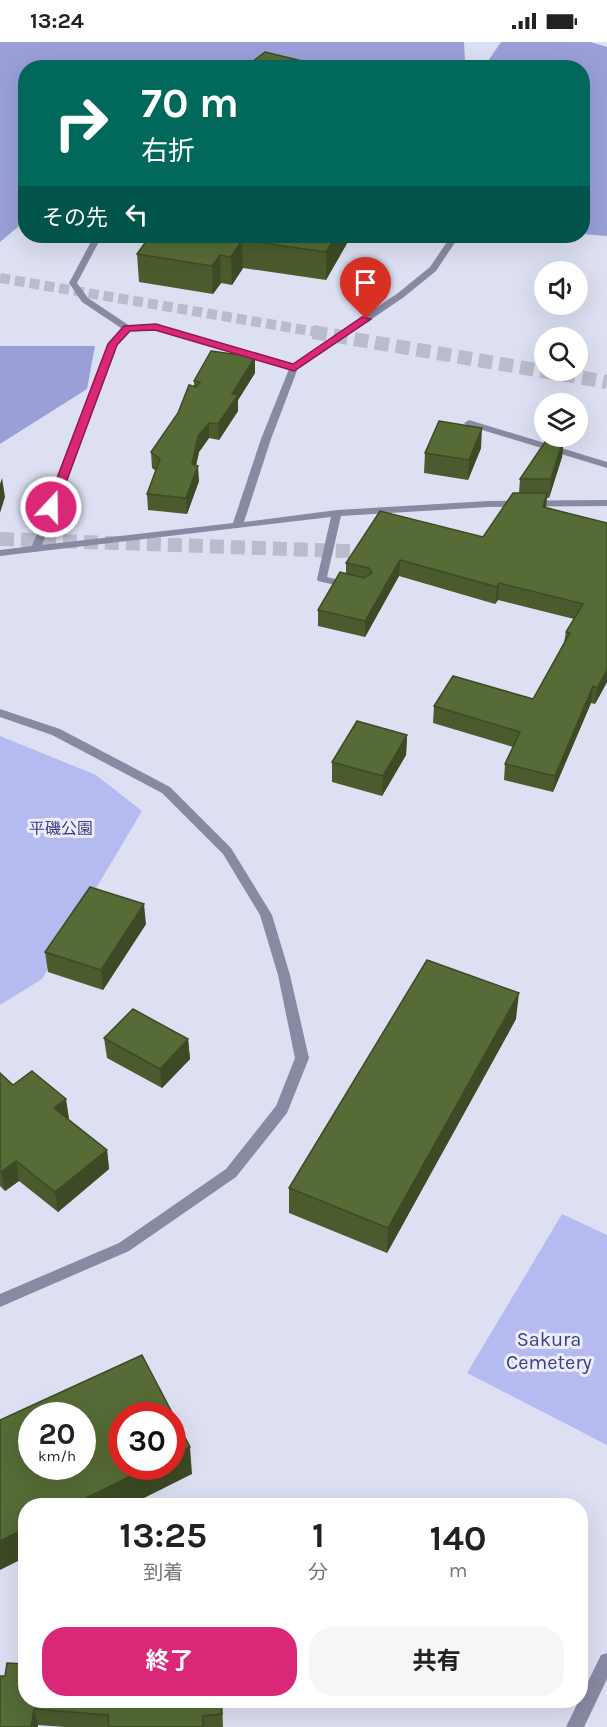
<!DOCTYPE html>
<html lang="ja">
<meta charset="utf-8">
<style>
body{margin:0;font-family:Karla,"Noto Sans JP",sans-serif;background:#f6f6f6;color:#222;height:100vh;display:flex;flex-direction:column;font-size:22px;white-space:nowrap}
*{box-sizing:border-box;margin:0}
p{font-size:20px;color:#767676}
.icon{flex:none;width:33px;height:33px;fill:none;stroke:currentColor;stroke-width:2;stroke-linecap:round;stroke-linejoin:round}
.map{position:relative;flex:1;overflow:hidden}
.sheet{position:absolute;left:18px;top:1456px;width:570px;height:210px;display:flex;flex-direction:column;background:#fff;border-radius:24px;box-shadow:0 6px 24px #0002}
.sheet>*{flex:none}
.banner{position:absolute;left:18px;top:18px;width:572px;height:183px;border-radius:24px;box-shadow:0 6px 24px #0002;background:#00695c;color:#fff;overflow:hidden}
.controls{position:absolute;left:534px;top:219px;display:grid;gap:12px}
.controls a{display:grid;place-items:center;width:54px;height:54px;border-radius:50%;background:#fff;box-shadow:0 6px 24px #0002;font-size:30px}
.speed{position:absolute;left:18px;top:1360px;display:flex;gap:12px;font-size:30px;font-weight:700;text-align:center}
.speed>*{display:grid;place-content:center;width:78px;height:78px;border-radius:50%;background:#fff;box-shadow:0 6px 24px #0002;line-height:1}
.speed small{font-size:15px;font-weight:400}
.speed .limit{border:9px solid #d22;background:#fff;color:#111}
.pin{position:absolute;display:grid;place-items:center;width:51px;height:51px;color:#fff;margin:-62px -26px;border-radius:50% 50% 50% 0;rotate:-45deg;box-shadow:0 0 6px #0007}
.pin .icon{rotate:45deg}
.me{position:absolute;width:66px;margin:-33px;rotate:21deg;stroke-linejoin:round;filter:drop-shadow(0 0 4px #0008)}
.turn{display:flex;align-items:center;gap:21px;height:126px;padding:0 24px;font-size:27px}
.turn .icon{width:78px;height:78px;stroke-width:2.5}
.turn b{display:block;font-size:42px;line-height:51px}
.then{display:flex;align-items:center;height:57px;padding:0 24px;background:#0003;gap:12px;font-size:22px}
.eta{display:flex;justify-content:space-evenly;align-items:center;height:102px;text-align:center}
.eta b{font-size:36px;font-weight:700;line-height:42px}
.primary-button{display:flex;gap:12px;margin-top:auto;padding:12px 24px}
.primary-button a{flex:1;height:69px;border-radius:24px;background:#db2777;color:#fff;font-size:24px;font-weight:700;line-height:69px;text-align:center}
.primary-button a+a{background:#f6f6f6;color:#222}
.status{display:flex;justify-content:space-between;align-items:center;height:42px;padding:0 30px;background:#fff;direction:ltr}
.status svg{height:16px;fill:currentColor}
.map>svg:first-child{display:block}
.green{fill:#b5bbf0}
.forest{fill:#9a9fd8}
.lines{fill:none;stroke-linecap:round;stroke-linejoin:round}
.trunk-tunnel-far1{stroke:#b9bccc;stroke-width:10;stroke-dasharray:10 5;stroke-linecap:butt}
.trunk-tunnel{stroke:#b9bccc;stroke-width:14;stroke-dasharray:14 7;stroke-linecap:butt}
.service{fill:#878aa3;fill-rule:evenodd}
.minor{fill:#878aa3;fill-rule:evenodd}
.tertiary{fill:#878aa3;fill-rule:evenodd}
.wall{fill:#4a5c2e}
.shaded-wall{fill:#3c4b25}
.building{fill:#566b35;stroke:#3c4b25;stroke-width:1.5;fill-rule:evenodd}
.route{fill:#db2777;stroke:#8e194d;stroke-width:1.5}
.labels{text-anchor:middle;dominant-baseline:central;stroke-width:6;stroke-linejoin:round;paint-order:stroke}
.park-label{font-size:16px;fill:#3d3d82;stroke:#ebedfc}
.near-park-label{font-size:20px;fill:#3d3d82;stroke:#ebedfc}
</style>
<div class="status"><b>13:24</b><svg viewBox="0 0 49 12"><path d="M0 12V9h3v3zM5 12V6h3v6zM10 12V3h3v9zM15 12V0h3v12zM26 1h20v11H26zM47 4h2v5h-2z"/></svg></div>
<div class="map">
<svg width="607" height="1685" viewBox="0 0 607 1685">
<rect width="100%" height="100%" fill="#dde0f2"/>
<g class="green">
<polygon points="0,694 96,733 142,769 42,937 0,963"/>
<polygon points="562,1172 607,1193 607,1403 467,1331"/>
</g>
<g class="forest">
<polygon points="0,0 464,0 465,20 458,25 249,26 183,20 179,26 26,26 25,179 0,200"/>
<polygon points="501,0 590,0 607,5 607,194 582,192 582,26 484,25"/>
<polygon points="0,304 95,304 87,347 0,402"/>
</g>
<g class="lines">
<polyline class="trunk-tunnel-far1" points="0,236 322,291"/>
<g class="trunk-tunnel">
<polyline points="313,290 607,340"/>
<polyline points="0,497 375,510"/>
</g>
<g class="service">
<polygon points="94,194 102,194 77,241 88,256 130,284 130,288 124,288 82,260 69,241"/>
<polygon points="451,194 458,196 436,229 404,255 297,328 291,328 291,324 398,251 430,225"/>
<polygon points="469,378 607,420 607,426 466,383 464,381"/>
</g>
<g class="minor">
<path d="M156,282L298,326L271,397L244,480L337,468L488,459L607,458V464L488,465L341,474L327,535L352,541V545L348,546L318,539L317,537L331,475L0,514V508L32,504L109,302L124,284ZM156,288L289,327L261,397L233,481L42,503L117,303L129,289Z"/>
<polygon points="607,1611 607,1637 584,1685 566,1685 601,1613"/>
</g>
<polygon class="tertiary" points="0,667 60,687 170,745 231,806 272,873 290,933 309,1016 287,1071 236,1135 129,1209 0,1265 0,1252 119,1201 226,1127 276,1064 295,1016 278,933 260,873 223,812 162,751 52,693 0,675"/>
</g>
<g class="wall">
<polygon points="150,194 350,196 326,238 243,226 232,243 221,241 213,252 139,240 137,212"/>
<polygon points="255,315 255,331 238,358 238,369 219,398 209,396 199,410 196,423 199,439 187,472 148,468 147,452 156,429 152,426 151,410 178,371 194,345 194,339"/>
<polygon points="564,395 562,415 549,456 547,456 546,465 607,481 607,640 595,662 591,661 553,750 504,738 505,722 513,705 433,681 434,664 533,657 564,600 566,590 574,577 498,558 495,562 399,534 365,595 318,584 318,568 346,532 346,521 483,495 519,451 520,437"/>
<polygon points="481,406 468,438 424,431 425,411"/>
<polygon points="407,693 406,713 382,754 332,740 332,720"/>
<polygon points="146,882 103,948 48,930 45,910"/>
<polygon points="516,977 387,1211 289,1171 289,1146"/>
<polygon points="104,996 188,997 190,1017 162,1046 107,1016"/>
<polygon points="0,1031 13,1043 69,1076 68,1077 107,1108 109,1127 58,1170 19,1139 5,1149 0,1144"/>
<polygon points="5,1634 222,1659 223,1685 65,1685 38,1683 38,1685 0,1685"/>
</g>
<g class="shaded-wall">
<polygon points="336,194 350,194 350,196 326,238 326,210"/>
<polygon points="242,198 243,226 232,243 231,215"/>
<polygon points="220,213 221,241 213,252 212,224"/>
<polygon points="255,315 255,331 238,358 238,369 219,398 218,382 232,352"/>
<polygon points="209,381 209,396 199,410 193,437 198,424 199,439 187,472 186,456 198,394"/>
<polygon points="482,386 481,406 468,438 469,418"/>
<polygon points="564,395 562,415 549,456 551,437"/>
<polygon points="2,436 5,455 0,471 0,442"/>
<polygon points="547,451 546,467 543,465"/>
<polygon points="400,518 399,534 365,595 365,579"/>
<polygon points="499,541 498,558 495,562 497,545"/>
<polygon points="607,628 607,640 595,662 597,646"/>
<polygon points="593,644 591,661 553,750 555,734"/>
<polygon points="407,693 406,713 382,754 383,734"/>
<polygon points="144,862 146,882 103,948 101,928"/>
<polygon points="519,951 516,977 387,1211 388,1186"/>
<polygon points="188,997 190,1017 162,1046 160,1027"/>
<polygon points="66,1057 69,1076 57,1086 54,1066"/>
<polygon points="107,1108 109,1127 58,1170 55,1150"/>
<polygon points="16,1119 19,1139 5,1149 1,1130"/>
<polygon points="190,1405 192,1432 128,1464 70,1464 149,1425 172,1425 172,1414"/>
<polygon points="26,1486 26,1515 0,1528 0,1499"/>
<polygon points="34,1667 38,1683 38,1685 31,1685"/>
</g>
<g class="building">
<polygon points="265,10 331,26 244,26"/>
<polygon points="150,194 336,194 326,210 242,198 231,215 220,213 212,224 137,212"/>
<polygon points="211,309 255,315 232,352 238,353 218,382 209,381 198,394 192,422 198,424 186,456 147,452 160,417 151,410 178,371 189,343 196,345 200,340 194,339"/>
<polygon points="439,379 482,386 469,418 425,411"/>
<polygon points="549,394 564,395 551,437 520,437"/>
<polygon points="513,451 547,451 543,465 607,481 607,628 597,646 593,644 555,734 505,722 520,690 434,664 453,634 533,657 570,591 566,590 583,562 499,541 497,545 400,518 365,579 318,568 340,530 364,536 372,531 369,526 346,521 380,469 483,495"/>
<polygon points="357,679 407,693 383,734 332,720"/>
<polygon points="90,845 144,862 101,928 45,910"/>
<polygon points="427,918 519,951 388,1186 289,1146"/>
<polygon points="133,967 188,997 160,1027 104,996"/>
<polygon points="32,1029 66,1057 54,1066 107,1108 55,1150 16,1119 1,1130 0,1129 0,1031 13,1043"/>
<path d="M142,1313L190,1405L172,1414V1374H122V1425H149L70,1464H26V1486L0,1499V1378ZM32,1374H82V1425H32Z"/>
<polygon points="7,1621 26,1622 26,1659 221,1659 222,1672 203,1674 203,1685 109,1685 108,1673 34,1667 31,1685 0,1685 0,1634 5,1634"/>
</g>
<polygon class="route" points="362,275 371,277 294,329 155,288 130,289 117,303 57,465 51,468 46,465 108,302 124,284 156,282 293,322"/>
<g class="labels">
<g class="park-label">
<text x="61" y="786">平磯公園</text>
</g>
<g class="near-park-label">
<text x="549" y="1297">Sakura<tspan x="549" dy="23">Cemetery</tspan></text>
</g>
</g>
</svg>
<div class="controls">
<a><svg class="icon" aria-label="sound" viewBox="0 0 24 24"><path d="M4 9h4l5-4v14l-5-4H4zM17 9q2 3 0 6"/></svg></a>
<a><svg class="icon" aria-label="search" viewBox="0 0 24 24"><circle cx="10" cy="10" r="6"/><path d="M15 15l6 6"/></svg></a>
<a><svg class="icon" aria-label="layers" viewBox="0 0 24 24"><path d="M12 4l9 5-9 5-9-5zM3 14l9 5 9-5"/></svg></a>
</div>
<div class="speed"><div>20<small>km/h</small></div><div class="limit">30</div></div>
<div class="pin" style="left:366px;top:277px;background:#d93025"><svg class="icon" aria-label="arrive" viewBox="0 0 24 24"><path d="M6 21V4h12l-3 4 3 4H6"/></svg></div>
<svg class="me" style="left:51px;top:465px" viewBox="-20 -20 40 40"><circle r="17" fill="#db2777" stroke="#fff" stroke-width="3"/><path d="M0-11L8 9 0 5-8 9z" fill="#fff"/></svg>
<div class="banner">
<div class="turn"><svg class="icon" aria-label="right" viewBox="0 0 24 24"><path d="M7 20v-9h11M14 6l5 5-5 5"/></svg><div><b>70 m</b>右折</div></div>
<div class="then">その先<svg class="icon" aria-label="left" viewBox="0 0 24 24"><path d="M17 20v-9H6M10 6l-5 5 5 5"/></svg></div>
</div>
<section class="sheet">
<div class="eta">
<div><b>13:25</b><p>到着</p></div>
<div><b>1</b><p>分</p></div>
<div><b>140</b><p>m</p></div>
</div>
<div class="primary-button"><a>終了</a><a>共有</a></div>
</section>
</div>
